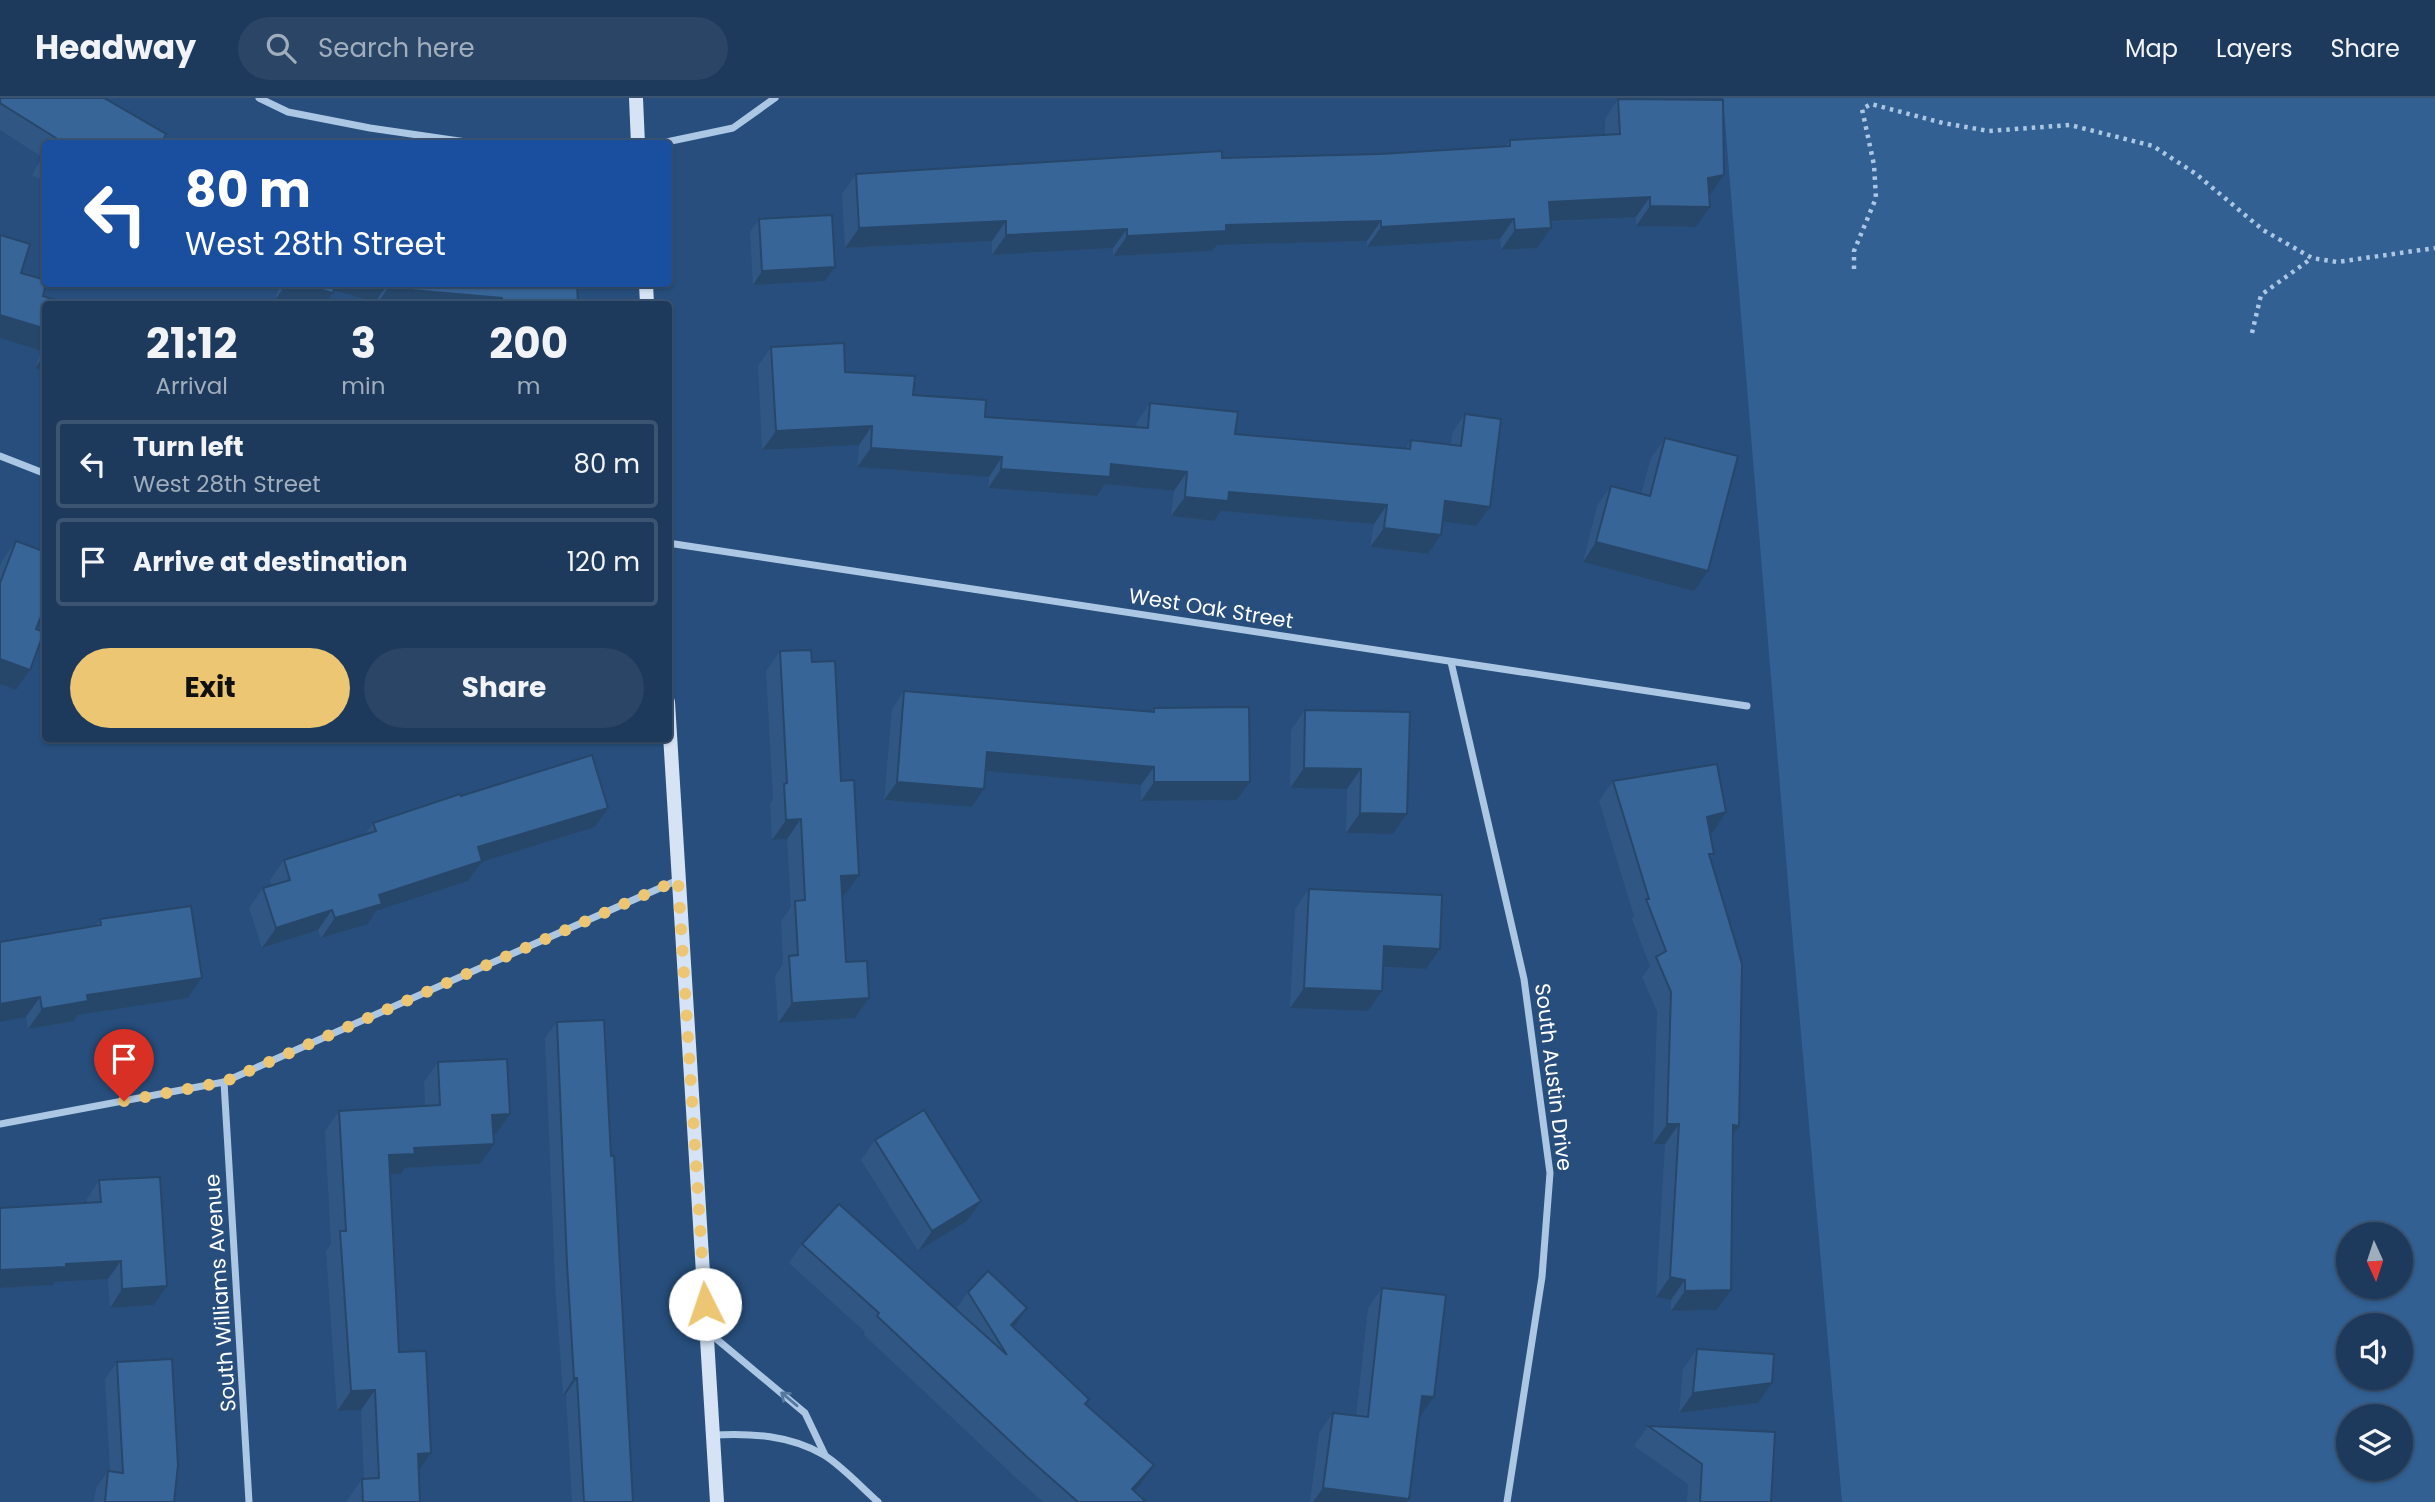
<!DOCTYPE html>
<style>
body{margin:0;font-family:Poppins,sans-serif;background:#2a4566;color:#f1f3f6;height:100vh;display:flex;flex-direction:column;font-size:26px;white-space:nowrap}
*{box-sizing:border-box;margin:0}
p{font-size:23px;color:#a0adbc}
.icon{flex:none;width:38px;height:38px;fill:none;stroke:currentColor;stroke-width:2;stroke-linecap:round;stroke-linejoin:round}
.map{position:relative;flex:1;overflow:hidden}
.panel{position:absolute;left:42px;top:203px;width:630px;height:441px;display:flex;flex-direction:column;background:#1d3a5d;border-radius:7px;box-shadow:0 2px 5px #0004,0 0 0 2px #3b5472}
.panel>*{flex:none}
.top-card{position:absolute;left:42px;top:42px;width:630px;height:147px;border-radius:7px;box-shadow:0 2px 5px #0004,0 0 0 2px #3b5472;background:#1a4fa0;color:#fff;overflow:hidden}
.needle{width:46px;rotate:177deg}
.controls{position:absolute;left:2336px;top:1124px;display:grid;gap:14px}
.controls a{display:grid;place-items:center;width:77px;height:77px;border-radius:50%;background:#1d3a5d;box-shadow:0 2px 5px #0004,0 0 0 2px #3b5472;font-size:35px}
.pin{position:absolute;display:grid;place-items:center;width:60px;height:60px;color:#fff;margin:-72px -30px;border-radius:50% 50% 50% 0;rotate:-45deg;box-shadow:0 0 7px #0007}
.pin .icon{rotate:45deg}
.me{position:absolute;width:77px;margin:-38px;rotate:356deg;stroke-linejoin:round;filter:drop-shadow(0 0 5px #0008)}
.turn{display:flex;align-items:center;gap:24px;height:147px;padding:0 28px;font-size:32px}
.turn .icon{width:91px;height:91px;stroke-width:2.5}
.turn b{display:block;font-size:49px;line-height:60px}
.eta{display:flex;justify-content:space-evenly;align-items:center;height:119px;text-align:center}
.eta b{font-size:42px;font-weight:700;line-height:49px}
.button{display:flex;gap:14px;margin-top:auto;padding:14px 28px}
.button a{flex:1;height:80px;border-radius:42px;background:#ecc672;color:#111;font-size:28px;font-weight:700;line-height:80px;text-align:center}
.button a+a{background:#2a4566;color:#f1f3f6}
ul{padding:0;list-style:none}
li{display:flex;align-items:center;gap:21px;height:88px;margin:0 14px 10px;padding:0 14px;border:4px solid #3b5472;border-radius:7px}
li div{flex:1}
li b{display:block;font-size:26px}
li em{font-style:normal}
header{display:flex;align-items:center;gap:42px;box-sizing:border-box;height:98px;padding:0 35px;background:#1d3a5d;border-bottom:2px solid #3b5472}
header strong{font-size:33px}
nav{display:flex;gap:38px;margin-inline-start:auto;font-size:24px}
.search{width:490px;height:63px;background:#2a4566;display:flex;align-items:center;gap:18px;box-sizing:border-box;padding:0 24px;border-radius:38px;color:#a0adbc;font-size:26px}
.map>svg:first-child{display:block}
.green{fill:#326093;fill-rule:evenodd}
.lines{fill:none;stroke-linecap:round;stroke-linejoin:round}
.path{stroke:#acc7e4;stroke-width:4.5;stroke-dasharray:3.5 5;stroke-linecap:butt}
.minor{stroke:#acc7e4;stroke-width:7}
.secondary{stroke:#d5e3f4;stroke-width:14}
.wall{fill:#305783}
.shaded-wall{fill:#27476a}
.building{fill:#386598;stroke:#27476a;stroke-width:2}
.oneway{stroke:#5678a0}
.route{stroke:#ecc672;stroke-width:12;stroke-dasharray:0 21.6}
.labels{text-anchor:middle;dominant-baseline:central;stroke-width:7;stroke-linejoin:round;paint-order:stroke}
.street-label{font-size:21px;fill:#fff;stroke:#274e7c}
</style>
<header>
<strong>Headway</strong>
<div class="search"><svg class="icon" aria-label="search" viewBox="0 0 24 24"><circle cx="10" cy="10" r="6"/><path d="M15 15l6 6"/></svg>Search here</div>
<nav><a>Map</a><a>Layers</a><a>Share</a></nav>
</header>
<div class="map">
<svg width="2435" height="1404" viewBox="0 0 2435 1404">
<rect width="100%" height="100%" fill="#274e7c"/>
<path class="green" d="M1723,0H2435V1404H1842L1791,821ZM2348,1136H2401V1188H2348ZM2348,1227H2401V1279H2348ZM2348,1318H2401V1370H2348Z"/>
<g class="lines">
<g class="path">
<polyline points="1854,171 1854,153 1876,100 1874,67 1862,11 1871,6 1943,25 1989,33 2070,27 2153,48 2196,76 2263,132 2312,160 2337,164 2435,150"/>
<polyline points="2252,235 2261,197 2312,160"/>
</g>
<g class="minor">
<polyline points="259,0 288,14 370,30 466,44 519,46"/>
<polyline points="657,46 733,30 775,0"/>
<polyline points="0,358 46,376"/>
<polyline points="668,445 1747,608"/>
<polyline points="1451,564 1524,881 1550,1075 1542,1179 1507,1404"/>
<polyline points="224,984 249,1404"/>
<polyline points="0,1026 224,984 678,782"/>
<polyline points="707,1233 805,1315 825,1357"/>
<path d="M713,1337C751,1335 790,1337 824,1357C842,1368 862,1390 878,1404"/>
</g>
<g class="secondary">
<polyline points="636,0 638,46"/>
<polyline points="646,186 647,206"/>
<polyline points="668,604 717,1404"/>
</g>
</g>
<g class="wall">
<polygon points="0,0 161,46 46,46 46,84 32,77 42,59 0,32"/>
<polygon points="1618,1 1724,77 1709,97 1696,129 1636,128 1636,119 1550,124 1551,130 1537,150 1501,152 1500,141 1367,149 1367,143 1217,147 1212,153 1113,158 1113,150 992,157 992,143 845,150 842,96 856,76 1222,60 1380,56 1505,49 1510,42 1605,37 1605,21"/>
<polygon points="759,121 835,169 825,183 753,187 750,134"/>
<polygon points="0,137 21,175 43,198 46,206 46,274 35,270 41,253 0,240"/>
<polygon points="280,186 577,186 578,206 375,206 375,204 334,192 325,206 292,206 275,202"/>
<polygon points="771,249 913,297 985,319 1136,330 1137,324 1150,305 1235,336 1405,351 1411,342 1451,347 1452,335 1465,316 1476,428 1443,423 1441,437 1428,456 1370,449 1374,426 1221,413 1214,423 1171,418 1174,393 1105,386 1097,398 988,390 989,379 857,369 859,347 762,352 758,268"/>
<polygon points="1665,340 1694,493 1583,464 1597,408 1611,388 1641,396 1651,360"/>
<polygon points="16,443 36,531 30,572 16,592 0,586 0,468 2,463"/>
<polygon points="780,553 812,564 841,683 859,777 845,797 842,797 846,864 869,900 855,920 778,925 775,878 783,866 781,823 791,809 787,741 772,742 770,706 773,701 766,573"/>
<polygon points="904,593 1151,614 1154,610 1250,684 1237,702 1141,703 1141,687 986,673 984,691 972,709 884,702 892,611"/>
<polygon points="1305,612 1407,716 1393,736 1346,735 1347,691 1290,690 1291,632"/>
<polygon points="1613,683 1713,734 1710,734 1714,756 1710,760 1733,1036 1731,1192 1717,1212 1671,1213 1671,1202 1656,1199 1665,1046 1653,1046 1657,913 1642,879 1650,868 1632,821 1634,818 1599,703"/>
<polygon points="461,698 595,729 482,764 468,783 376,813 368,826 321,840 318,832 262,850 249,810 263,790 272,788 270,782 284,762 365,736 373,725"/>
<polygon points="1309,791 1426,871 1383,869 1368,913 1290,910 1295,811"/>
<polygon points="100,821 202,880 188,900 78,917 74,923 28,931 26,919 0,924 95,828"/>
<polygon points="557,924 633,1404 572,1404 566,1296 563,1297 555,1183 545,940"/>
<polygon points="438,964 510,1016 496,1036 493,1036 480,1066 405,1070 401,1076 390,1076 399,1254 431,1355 418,1373 420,1404 348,1404 348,1401 362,1381 364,1381 361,1312 337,1313 326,1153 331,1146 325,1033 339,1013 425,1008 424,984"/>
<polygon points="875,1042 967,1123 918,1153 861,1062"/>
<polygon points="99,1082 167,1188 154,1207 110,1210 108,1181 55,1184 53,1187 0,1190 0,1110 87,1105 87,1101"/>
<polygon points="802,1146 956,1211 968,1194 1013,1230 1089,1301 1086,1306 1154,1367 1134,1393 1146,1404 1043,1404 1014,1378 864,1237 865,1234 789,1165"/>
<polygon points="1382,1190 1434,1299 1420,1319 1407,1404 1310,1404 1319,1335 1333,1315 1356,1318 1368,1210"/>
<polygon points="1697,1251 1758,1305 1679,1315 1683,1271"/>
<polygon points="117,1264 174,1404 94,1404 96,1390 108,1373 110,1374 105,1281"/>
<polygon points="1648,1328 1771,1404 1687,1404 1688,1386 1634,1348"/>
</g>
<g class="shaded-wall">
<polygon points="1724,77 1710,97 1694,100 1708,80"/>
<polygon points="1650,99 1636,119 1536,124 1549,104"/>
<polygon points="1650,108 1710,109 1696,129 1636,128"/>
<polygon points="1514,121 1500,141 1367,149 1381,129"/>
<polygon points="1006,123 992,143 845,150 859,130"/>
<polygon points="1381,123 1367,143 1217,147 1212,153 1113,158 1127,138 1226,127"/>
<polygon points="1551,130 1537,150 1501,152 1515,132"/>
<polygon points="1127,131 1113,150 992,157 1006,137"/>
<polygon points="835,169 825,183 753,187 762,173"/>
<polygon points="286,186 300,186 333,195 325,206 292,206 275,202"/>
<polygon points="329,186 388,186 375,204 326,190"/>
<polygon points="388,190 502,200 497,206 377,206"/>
<polygon points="0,217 46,231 46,247 41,253 0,240"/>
<polygon points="46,255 46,274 35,270"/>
<polygon points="872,328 859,347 762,352 776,333"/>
<polygon points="871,350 1002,359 989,379 857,369"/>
<polygon points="1111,366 1187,374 1174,393 1105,386 1097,398 988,390 1001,371"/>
<polygon points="1229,394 1387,407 1374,426 1221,413 1214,423 1171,418 1185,399"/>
<polygon points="1445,403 1490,409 1476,428 1432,422"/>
<polygon points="1384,430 1441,437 1428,456 1370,449"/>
<polygon points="1596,444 1708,473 1694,493 1583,464"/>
<polygon points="0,561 30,572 16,592 0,586"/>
<polygon points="987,654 1154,669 1141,687 974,672"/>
<polygon points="1304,670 1361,671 1347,691 1290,690"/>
<polygon points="897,684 984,691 972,709 884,702"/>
<polygon points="1154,684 1250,684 1237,702 1141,703"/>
<polygon points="608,710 595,729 482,764 468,783 376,813 368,826 321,840 335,820 379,797 478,749"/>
<polygon points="1726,714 1713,734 1693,739 1707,719"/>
<polygon points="1360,715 1407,716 1393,736 1346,735"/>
<polygon points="801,721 787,741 772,742 786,722"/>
<polygon points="859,777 845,797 827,797 841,778"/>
<polygon points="332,812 318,832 262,850 276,830"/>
<polygon points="1384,848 1440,851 1426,871 1370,868"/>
<polygon points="202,880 188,900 78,917 74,923 28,931 42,911 87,897"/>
<polygon points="1304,890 1382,893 1368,913 1290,910"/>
<polygon points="40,899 26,919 0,924 0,906"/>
<polygon points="869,900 855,920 778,925 792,905"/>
<polygon points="510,1016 496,1036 478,1037 492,1017"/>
<polygon points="1667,1026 1679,1026 1665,1046 1653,1046"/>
<polygon points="1733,1027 1739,1028 1725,1047"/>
<polygon points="494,1046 480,1066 405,1070 401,1076 375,1077 389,1057 414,1050"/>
<polygon points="981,1103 967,1123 918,1153 932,1133"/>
<polygon points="121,1163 108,1181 55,1184 53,1187 0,1190 0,1172 66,1166"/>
<polygon points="1670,1179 1685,1182 1671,1202 1656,1199"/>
<polygon points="167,1188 154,1207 110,1210 122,1191"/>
<polygon points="1731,1192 1717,1212 1671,1213 1685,1193"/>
<polygon points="1027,1210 1014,1229 997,1246 1011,1227"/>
<polygon points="574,1280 577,1280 566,1296 563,1297"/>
<polygon points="1772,1285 1758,1305 1679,1315 1693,1295"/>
<polygon points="375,1292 361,1312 337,1313 351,1293"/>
<polygon points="1422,1298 1434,1299 1420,1319 1408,1318"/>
<polygon points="431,1355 417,1375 418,1356"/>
<polygon points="1154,1367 1141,1386 1124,1404 1132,1391"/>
<polygon points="1323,1390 1409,1401 1407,1404 1313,1404"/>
</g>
<g class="building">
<polygon points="0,0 104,0 166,36 161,46 53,46 56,40 0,5"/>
<polygon points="1618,1 1723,2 1724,77 1708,80 1710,109 1650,108 1650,99 1549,104 1551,130 1515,132 1514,121 1381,129 1381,123 1226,127 1226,133 1127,138 1127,131 1006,137 1006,123 859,130 856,76 1222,53 1222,60 1380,56 1510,48 1510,42 1620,36"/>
<polygon points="832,117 835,169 762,173 759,121"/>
<polygon points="0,137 30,146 21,175 46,182 46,186 43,198 67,206 46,206 46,231 0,217"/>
<polygon points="300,186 335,186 333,195"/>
<polygon points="388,186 577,186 578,206 502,206 502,200 388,190"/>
<polygon points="844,245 845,274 915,278 913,297 986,302 985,319 1148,330 1150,305 1238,314 1235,336 1410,351 1411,342 1461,348 1465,316 1501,321 1490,409 1445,403 1441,437 1384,430 1387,407 1229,394 1228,403 1185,399 1187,374 1111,366 1110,379 1001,371 1002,359 871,350 872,328 776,333 771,249"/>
<polygon points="1665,340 1738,358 1708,473 1596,444 1611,388 1650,398"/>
<polygon points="16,443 46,454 46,506 36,531 44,534 30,572 0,561 0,485"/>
<polygon points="811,552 812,564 835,563 841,683 854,682 859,777 841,778 846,864 867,863 869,900 792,905 789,858 798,857 795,803 805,802 801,721 786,722 784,686 787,685 780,553"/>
<polygon points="904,593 1154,614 1154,610 1249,609 1250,684 1154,684 1154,669 987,654 984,691 897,684"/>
<polygon points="1305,612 1410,614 1407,716 1360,715 1361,671 1304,670"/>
<polygon points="592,657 608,710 478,749 482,763 379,797 382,806 335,820 332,812 276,830 263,790 290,782 284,762 376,733 373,725 460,696 461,698"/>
<polygon points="1717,666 1726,714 1707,719 1714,756 1709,756 1742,866 1739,1028 1733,1027 1731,1192 1685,1193 1685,1182 1670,1179 1679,1026 1667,1026 1671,894 1656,859 1666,853 1646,801 1649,801 1613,683"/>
<polygon points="1309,791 1442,797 1440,851 1384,848 1382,893 1304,890"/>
<polygon points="191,808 202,880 87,897 88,903 42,911 40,899 0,906 0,844 101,827 100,821"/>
<polygon points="604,922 611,1058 614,1058 633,1404 584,1404 577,1280 574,1280 567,1166 557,924"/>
<polygon points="507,961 510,1016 492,1017 494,1046 414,1050 415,1056 389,1057 399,1254 426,1253 431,1355 418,1356 420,1404 363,1404 362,1381 379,1380 375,1292 351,1293 340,1133 346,1133 339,1013 440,1007 438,964"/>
<polygon points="924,1012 981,1103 932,1133 875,1042"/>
<polygon points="160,1079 167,1188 122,1191 121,1163 66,1166 66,1169 0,1172 0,1110 101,1104 99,1082"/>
<polygon points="839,1106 1007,1257 968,1194 988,1173 1027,1210 1011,1227 1089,1301 1085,1306 1154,1367 1132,1391 1146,1404 1078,1404 1027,1359 877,1218 879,1215 802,1146"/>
<polygon points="1382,1190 1446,1197 1434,1299 1422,1298 1409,1401 1323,1390 1333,1315 1368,1319"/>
<polygon points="1697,1251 1774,1256 1772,1285 1693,1295"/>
<polygon points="172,1261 178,1367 174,1404 105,1404 108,1373 123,1375 117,1264"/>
<polygon points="1648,1328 1775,1334 1771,1404 1700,1404 1702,1366"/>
</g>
<defs><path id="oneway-shaft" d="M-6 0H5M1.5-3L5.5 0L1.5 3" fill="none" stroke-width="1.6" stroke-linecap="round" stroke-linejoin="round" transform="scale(1.75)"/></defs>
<use class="oneway" href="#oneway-shaft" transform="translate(789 1301) rotate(-140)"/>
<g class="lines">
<polyline class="route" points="124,1003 224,984 678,782 705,1206"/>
</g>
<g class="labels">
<g class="street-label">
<text transform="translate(1211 510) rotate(9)">West Oak Street</text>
<text transform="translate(1554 979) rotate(83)">South Austin Drive</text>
<text transform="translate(220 1195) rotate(-94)">South Williams Avenue</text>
</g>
</g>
</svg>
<div class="controls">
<a><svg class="needle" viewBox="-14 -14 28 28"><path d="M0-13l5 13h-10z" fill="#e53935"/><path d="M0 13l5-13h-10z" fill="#a0adbc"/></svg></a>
<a><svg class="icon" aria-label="sound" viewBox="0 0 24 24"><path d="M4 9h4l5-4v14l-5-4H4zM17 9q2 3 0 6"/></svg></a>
<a><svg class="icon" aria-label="layers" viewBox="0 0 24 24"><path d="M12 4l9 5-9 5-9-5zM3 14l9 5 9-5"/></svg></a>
</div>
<div class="pin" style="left:124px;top:1003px;background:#d93025"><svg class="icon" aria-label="arrive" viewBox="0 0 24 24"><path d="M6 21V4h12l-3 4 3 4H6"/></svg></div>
<svg class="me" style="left:705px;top:1206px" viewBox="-20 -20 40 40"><circle r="19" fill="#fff"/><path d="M0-13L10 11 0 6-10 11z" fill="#ecc672"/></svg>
<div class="top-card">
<div class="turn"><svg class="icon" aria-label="left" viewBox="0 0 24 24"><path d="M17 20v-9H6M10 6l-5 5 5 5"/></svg><div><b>80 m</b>West 28th Street</div></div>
</div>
<section class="panel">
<div class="eta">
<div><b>21:12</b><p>Arrival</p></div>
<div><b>3</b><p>min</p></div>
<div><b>200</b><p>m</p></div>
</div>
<ul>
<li><svg class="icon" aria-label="left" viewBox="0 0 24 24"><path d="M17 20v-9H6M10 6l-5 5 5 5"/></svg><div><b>Turn left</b><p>West 28th Street</p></div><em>80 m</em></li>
<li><svg class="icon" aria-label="arrive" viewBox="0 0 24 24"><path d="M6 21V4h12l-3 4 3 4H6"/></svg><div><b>Arrive at destination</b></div><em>120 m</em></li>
</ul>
<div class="button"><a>Exit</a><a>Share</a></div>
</section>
</div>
